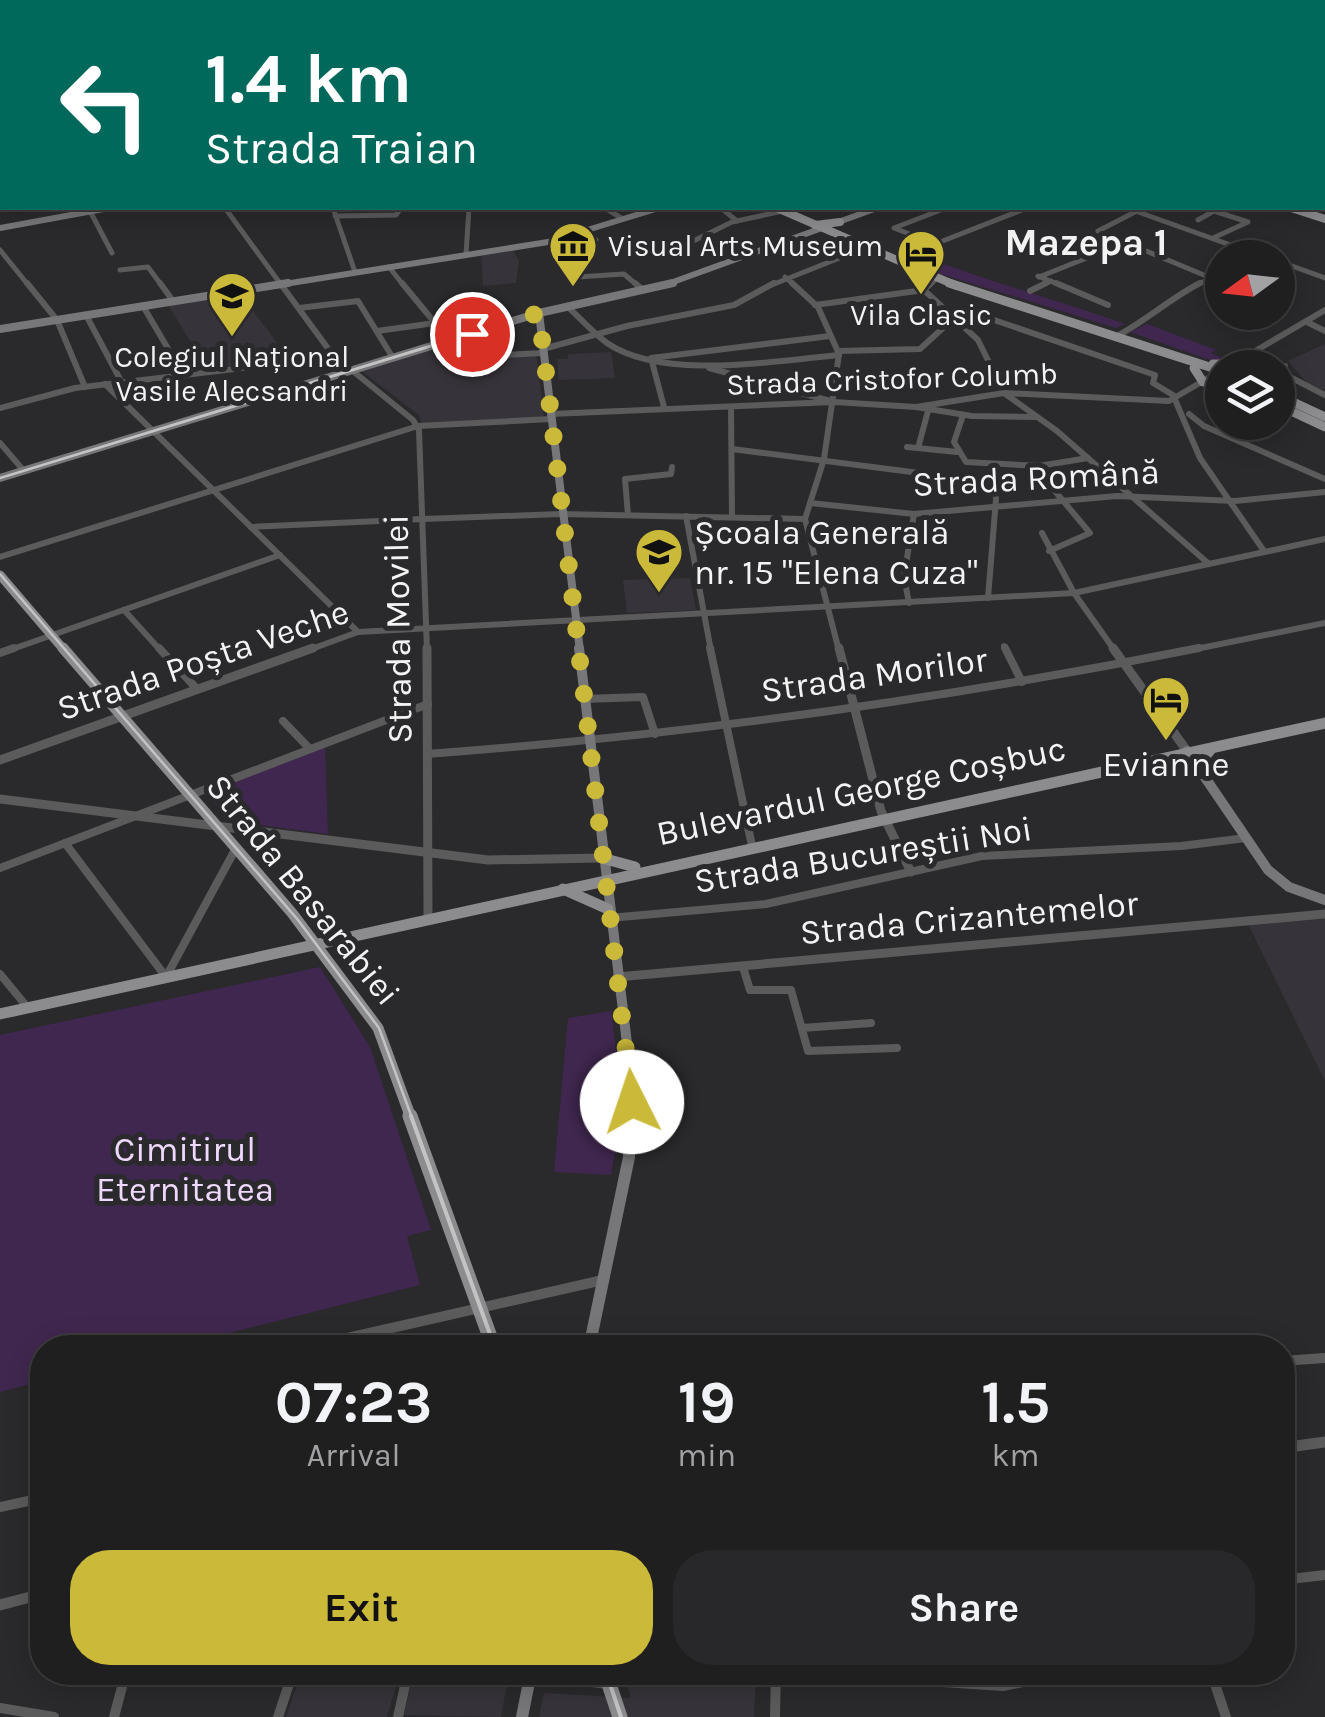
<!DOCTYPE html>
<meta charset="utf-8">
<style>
body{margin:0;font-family:Karla,sans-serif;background:#282729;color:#f1f3f6;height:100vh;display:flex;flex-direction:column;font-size:38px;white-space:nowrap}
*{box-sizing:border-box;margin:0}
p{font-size:32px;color:#a2a2a5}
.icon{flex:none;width:55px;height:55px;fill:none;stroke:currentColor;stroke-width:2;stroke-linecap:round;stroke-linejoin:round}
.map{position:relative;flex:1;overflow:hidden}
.side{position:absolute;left:30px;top:1335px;width:1265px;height:350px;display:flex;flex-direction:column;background:#201f20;border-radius:40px;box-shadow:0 5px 25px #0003,0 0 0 2px #3d3d3e}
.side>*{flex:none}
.hud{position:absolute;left:0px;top:0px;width:1325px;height:210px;box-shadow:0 5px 25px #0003,0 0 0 2px #3d3d3e;background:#00695c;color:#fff;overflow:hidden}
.needle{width:65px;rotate:255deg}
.tools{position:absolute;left:1205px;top:240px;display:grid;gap:20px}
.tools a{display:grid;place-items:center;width:90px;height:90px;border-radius:50%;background:#201f20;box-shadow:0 5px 25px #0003,0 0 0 2px #3d3d3e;font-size:50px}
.pin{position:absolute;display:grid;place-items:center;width:85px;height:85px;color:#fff;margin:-42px;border:5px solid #fff;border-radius:50%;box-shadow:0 2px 10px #0007}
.me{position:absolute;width:110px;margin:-55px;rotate:356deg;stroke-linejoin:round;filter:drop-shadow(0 0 8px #0008)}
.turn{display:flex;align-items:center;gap:35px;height:210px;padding:0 40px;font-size:45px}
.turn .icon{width:130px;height:130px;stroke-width:2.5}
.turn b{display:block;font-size:70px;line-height:85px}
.eta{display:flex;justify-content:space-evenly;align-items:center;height:170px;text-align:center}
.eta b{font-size:60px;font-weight:700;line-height:70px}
.primary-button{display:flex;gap:20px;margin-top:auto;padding:20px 40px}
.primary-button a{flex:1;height:115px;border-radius:40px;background:#cbba39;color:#111;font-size:40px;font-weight:700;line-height:115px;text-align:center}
.primary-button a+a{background:#282729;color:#f1f3f6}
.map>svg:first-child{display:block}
.built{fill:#37333a}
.green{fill:#40274f}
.water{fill:#7f5799;stroke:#a286b4;stroke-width:2.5}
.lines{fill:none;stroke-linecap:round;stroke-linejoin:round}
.minor-far3{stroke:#5b5b5c;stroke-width:5}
.minor-far2{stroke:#5b5b5c;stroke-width:6}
.minor-far1{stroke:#5b5b5c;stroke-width:8}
.minor{stroke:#5b5b5c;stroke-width:10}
.tertiary-far3{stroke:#5b5b5c;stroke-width:5}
.tertiary-far2{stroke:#5b5b5c;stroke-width:6}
.tertiary-far1{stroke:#5b5b5c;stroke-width:9}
.tertiary{stroke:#5b5b5c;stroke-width:11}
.secondary-far3{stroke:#777678;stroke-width:6}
.secondary-far2{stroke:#777678;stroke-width:8}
.secondary-far1{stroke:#777678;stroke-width:10}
.secondary{stroke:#777678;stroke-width:12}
.primary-far3{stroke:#8c8b8d;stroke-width:8}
.primary-far2{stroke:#8c8b8d;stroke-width:9}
.primary-far1{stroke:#8c8b8d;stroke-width:11}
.primary{stroke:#8c8b8d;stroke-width:15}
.tram-far1{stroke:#c4c3c4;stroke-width:2.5}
.tram{stroke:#c4c3c4;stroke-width:4}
.rail{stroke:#c4c3c4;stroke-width:2.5;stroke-dasharray:8 8;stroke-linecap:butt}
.route{stroke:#cbba39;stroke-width:18;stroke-dasharray:0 32.4}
.labels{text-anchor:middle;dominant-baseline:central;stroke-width:10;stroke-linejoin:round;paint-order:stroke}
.far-poi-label{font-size:30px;fill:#f4f3f4;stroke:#2a292b}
.far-street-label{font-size:30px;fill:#f4f3f4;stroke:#2a292b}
.street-label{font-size:35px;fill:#f4f3f4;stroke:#2a292b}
.poi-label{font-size:35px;fill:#f4f3f4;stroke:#2a292b;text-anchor:start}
.park-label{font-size:35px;fill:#eed8fd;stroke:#2a292b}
.far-district-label{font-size:38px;font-weight:bold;fill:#f4f3f4;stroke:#2a292b}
</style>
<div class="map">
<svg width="1325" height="1717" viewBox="0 0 1325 1717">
<rect width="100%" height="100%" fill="#2a292b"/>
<g class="built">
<polygon points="512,249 519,261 516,283 483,286 481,254"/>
<polygon points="239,293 283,350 273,352 276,361 214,368 207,350 196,351 167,303"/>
<polygon points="463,341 483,353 536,351 544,417 422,424 419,415 360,370"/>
<polygon points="1325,344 1325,391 1308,384 1288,361"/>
<polygon points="611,352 615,378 559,380 557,359 568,359 568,354"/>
<polygon points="690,578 696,610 627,613 623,580"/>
<polygon points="1325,919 1325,1081 1248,924"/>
<polygon points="301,1673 301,1672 400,1673 387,1717 286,1717"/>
<polygon points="414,1673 507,1684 501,1717 404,1715"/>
<polygon points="624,1673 756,1673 754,1717 539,1717 544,1693 631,1698"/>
</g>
<g class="green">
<path d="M933,260C997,284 1060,301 1125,324L1116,328L912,265Z"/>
<polygon points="1147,324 1216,350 1211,353 1227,360 1216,362 1130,332"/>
<polygon points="325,745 328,834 230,821 205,793"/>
<polygon points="320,967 370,1047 431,1230 407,1236 420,1285 174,1347 42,1348 42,1381 0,1392 0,1035"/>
<polygon points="611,1011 623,1106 611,1175 554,1172 568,1018"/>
</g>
<polygon class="water" points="743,0 1325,0 1325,183 1322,2"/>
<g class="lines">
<g class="minor-far3">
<polyline points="619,0 628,2"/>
<polyline points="371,2 382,0"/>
<polyline points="407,2 416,0"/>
<polyline points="579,2 588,0"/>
<polyline points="333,208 355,272"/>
<polyline points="721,208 737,221"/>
<polyline points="946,208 894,228 935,244 1027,208"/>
<polyline points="90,211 112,253"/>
<polyline points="335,216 396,215 401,208"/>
<polyline points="1198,220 1214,211 1248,222 1213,238"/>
<polyline points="582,232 596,240 577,249 577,277 624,274 638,286"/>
<polyline points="677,249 732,222 783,211"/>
<polyline points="466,254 469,208"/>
<polyline points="389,267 404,286"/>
<polyline points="120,270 148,267 162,286"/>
<polyline points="1038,276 1062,286"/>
<polyline points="1039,277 1124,243"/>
<polyline points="1041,286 1051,281"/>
</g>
<g class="minor-far2">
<polyline points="160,283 173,301"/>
<polyline points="402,283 435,323"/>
<polyline points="635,283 642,289"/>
<polyline points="1056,283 1108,305"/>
<polyline points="1030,291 1046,283"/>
<polyline points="815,305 924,290"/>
<polyline points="143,306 184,376"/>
<polyline points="299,308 358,301 393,358"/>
<polyline points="86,315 122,383"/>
<polyline points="57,320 85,387"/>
<polyline points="960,322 994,320 1155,375 1153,383 1173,395 1200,458 1264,551"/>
<polyline points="377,331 435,323"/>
<polyline points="469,349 484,356 543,353"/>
<polyline points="1285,366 1284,374 1325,395"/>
<polyline points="709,368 834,402"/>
<polyline points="664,407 651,358 830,336"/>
<polyline points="731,407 732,517"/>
<polyline points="916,407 972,416 1036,417"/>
<polyline points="0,408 75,388 337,357"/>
<polyline points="1189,414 1204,426 1325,479"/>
<polyline points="963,415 954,442 966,462 1039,466 1088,458"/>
<polyline points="0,443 24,471"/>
<polyline points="907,447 957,452"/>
<polyline points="918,448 928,411"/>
<polyline points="732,449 997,483"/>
<polyline points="1034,466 1090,533 1049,551"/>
<polyline points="628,515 625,479 671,474 672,467"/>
<polyline points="686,516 711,651"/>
<polyline points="251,527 423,519"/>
<polyline points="1042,533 1074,593"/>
<polyline points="0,557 418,426"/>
<polyline points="988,598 996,499 993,464"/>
<polyline points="909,603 904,577 914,514"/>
<polyline points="124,610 161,651"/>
<polyline points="1004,646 1006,651"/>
<polyline points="7,651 280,555"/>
<polyline points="1186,651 1325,623"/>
</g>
<g class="minor-far1">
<polyline points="159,648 197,689"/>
<polyline points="710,648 752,846"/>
<polyline points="1005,648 1022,682"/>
<polyline points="0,653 14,648"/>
<polyline points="583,699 643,697 655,734"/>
<polyline points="283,721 309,748"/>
<path d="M427,754C686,735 944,699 1199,648"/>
<polyline points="65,843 166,977 236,848"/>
<polyline points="0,868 428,704"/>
<polyline points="609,918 766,904 982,856 1181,846 1246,838"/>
<polyline points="743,967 750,990 791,990 808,1051 897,1048"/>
<polyline points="0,974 28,1008"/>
<polyline points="802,1028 871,1023"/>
</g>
<g class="minor">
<polyline points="330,1348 343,1339 603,1280"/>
<polyline points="1282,1361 1325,1358"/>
<polyline points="0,1507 42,1498"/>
<polyline points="1282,1580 1325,1575"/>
<polyline points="509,1672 608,1684"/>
<polyline points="790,1672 1003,1686 1073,1672"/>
<polyline points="1211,1672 1226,1717"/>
<polyline points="0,1708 54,1717"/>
<polyline points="114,1717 126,1672"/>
<polyline points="278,1717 293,1672"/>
<polyline points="398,1717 408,1672"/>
<polyline points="775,1717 776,1672"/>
</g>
<g class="tertiary-far3">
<polyline points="142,0 151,2"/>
<polyline points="534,0 538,2"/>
<polyline points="460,2 478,0"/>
<polyline points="225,208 282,286"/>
<polyline points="605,208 623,219"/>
<polyline points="1127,208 1267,258"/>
<polyline points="1137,211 1098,231 1211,278 1195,286"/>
<polyline points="0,250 29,286"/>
<polyline points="1278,261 1325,278"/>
<polyline points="785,277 795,286"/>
<polyline points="769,286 862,249"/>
<polyline points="929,286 936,279"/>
</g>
<g class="tertiary-far2">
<polyline points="27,283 57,320"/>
<polyline points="280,283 332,354 413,420 419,430 427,651"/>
<polyline points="792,283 818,307 839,354 824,459 805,519 839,651"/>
<polyline points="931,283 924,290 978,340 1004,393 1057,431 1209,564"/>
<path d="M567,306C580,318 593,333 607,343C662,381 776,361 839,355"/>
<polyline points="1307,322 1325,331"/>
<path d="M1119,335C1148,319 1171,298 1200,283"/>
<polyline points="543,349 627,326 734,305 774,283"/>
<polyline points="838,351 920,349 955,317"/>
<polyline points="1228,367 1325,310"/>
<polyline points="105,384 358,632"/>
<polyline points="550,414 834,402 916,407 1004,393 1169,401 1222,370"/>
<polyline points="418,426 551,419"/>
<polyline points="810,503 914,514 1117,496 1235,501 1325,492"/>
<polyline points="423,519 561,514 805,519"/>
<polyline points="1074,593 1115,651"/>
<polyline points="306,651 358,632 1074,593 1325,539"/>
</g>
<g class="tertiary-far1">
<polyline points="427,648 428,918"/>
<polyline points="839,648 881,811 911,872"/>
<polyline points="1113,648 1187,751"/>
<polyline points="0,760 313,648"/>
<polyline points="0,799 488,860 602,858"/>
<polyline points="617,977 1325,914"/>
</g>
<g class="tertiary">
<polyline points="1282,1448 1325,1442"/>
<polyline points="0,1605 42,1594"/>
</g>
<g class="secondary-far3">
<polyline points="294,2 298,0"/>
<polyline points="0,228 109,208"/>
<polyline points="272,286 548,242 659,208"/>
<polyline points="662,286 877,208"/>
</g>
<g class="secondary-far2">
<polyline points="539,313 580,651"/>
<polyline points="0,329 288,283"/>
<polyline points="0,478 539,313 673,283"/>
</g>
<g class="secondary-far1">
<polyline points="579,648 630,1068 629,1118"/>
<polyline points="1187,751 1268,870 1289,887 1325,900"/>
</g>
<g class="secondary">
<polyline points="589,1348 629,1157 629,1116"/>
<polyline points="522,1717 531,1672"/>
</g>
<g class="primary-far3">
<polyline points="691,0 700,2"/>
<polyline points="777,208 957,286"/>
<polyline points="1291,208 1325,219"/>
<polyline points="815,225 840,222"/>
</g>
<g class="primary-far2">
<polyline points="949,283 1222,371"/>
<polyline points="1213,364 1235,364 1234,368"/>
<polyline points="1194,368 1203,382 1222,382"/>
<polyline points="1278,395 1325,417"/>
<polyline points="1278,405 1325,427"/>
<polyline points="0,575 65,651"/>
</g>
<g class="primary-far1">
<polyline points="63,648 292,913 378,1028 411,1118"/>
<polyline points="1162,760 1201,771 1202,760 1211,749"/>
<polyline points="602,858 635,867"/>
<polyline points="563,889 608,909"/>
<polyline points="0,1014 1325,723"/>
</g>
<g class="primary">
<polyline points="410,1116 494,1348"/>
<polyline points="605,1672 620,1717"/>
</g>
<g class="tram-far1">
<polygon points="469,334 488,334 494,341 491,348 438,344 0,478"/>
<polyline points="0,574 298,920 379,1028 412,1118"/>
</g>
<g class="tram">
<polyline points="411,1116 495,1348"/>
<polyline points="606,1672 621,1717"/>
</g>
<polyline class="rail" points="132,2 136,0"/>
</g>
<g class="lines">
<polyline class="route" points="472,334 539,313 632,1102"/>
</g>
<defs>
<g id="museum-pin" transform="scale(2.5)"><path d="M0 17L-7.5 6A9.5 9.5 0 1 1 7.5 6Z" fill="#cbba39" stroke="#2a292b"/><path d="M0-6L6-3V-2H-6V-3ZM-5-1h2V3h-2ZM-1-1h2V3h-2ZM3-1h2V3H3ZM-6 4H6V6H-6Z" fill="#111"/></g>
<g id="hotel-pin" transform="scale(2.5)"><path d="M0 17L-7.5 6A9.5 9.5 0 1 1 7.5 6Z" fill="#cbba39" stroke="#2a292b"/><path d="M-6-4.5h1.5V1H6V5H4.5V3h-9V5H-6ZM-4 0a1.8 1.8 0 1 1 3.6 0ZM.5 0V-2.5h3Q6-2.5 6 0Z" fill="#111"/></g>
<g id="university-pin" transform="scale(2.5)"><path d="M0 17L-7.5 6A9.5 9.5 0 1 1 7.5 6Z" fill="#cbba39" stroke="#2a292b"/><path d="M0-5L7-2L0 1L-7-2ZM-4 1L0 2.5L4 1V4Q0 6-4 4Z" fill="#111"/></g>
<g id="school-pin" transform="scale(2.5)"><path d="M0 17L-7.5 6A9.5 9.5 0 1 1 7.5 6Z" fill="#cbba39" stroke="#2a292b"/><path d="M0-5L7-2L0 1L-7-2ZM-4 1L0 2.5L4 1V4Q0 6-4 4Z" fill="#111"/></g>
</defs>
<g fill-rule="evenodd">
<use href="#museum-pin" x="573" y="246"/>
<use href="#hotel-pin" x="921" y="254"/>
<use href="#university-pin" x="232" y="296"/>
<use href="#school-pin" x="659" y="552"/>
<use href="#hotel-pin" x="1166" y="700"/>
</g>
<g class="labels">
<g class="far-poi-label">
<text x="608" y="246" text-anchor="start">Visual Arts Museum</text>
<text x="921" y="315">Vila Clasic</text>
<text x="232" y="357">Colegiul Național<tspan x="232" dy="34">Vasile Alecsandri</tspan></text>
</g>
<g class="far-street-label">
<text transform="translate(892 379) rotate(-2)">Strada Cristofor Columb</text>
</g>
<g class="street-label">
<text transform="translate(1036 478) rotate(-3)">Strada Română</text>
<text transform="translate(398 629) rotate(-91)">Strada Movilei</text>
<text transform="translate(203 660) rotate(-19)">Strada Poșta Veche</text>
<text transform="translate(874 675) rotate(-8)">Strada Morilor</text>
<text transform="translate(861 791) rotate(-12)">Bulevardul George Coșbuc</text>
<text transform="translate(863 855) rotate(-9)">Strada Bucureștii Noi</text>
<text transform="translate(303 890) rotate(51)">Strada Basarabiei</text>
<text transform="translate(969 918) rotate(-5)">Strada Crizantemelor</text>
</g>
<g class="poi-label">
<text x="694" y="532">Școala Generală<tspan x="694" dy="40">nr. 15 "Elena Cuza"</tspan></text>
<text x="1166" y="764" text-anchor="middle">Evianne</text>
</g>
<g class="park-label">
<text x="185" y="1149">Cimitirul<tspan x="185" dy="40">Eternitatea</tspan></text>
</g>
<g class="far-district-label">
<text x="1086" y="242">Mazepa 1</text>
</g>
</g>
</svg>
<div class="tools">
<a><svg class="needle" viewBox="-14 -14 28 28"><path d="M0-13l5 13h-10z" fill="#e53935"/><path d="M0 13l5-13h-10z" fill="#a2a2a5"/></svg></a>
<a><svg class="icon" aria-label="layers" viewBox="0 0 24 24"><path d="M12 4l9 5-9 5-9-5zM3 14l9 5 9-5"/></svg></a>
</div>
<div class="pin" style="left:472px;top:334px;background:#d93025"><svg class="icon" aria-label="arrive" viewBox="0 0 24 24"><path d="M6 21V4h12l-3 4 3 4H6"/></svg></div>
<svg class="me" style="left:632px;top:1102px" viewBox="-20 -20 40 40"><circle r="19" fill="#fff"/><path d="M0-13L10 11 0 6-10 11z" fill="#cbba39"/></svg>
<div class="hud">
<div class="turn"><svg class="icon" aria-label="left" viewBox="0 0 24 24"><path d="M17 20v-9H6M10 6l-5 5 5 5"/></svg><div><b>1.4 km</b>Strada Traian</div></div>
</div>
<section class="side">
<div class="eta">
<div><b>07:23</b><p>Arrival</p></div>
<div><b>19</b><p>min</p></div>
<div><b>1.5</b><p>km</p></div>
</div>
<div class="primary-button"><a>Exit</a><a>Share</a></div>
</section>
</div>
